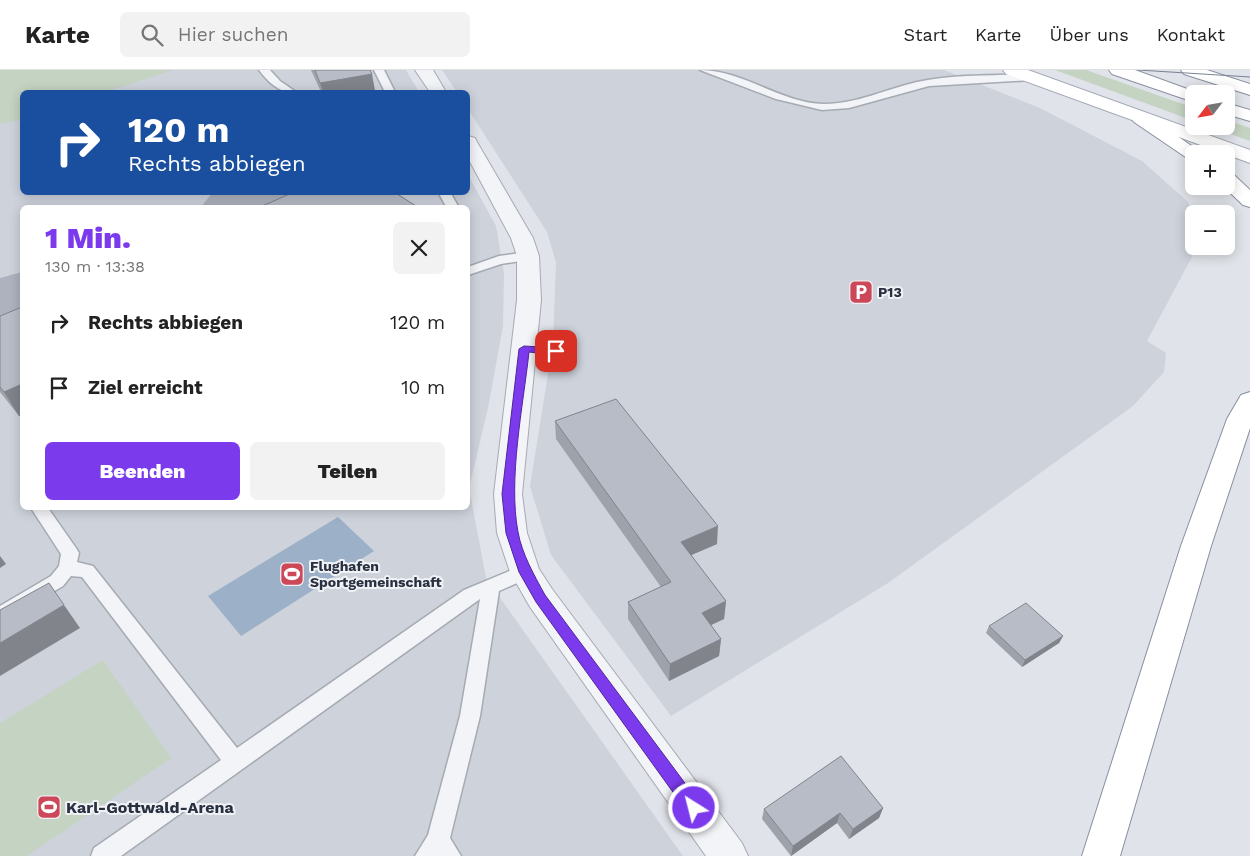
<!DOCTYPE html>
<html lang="de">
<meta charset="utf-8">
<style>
body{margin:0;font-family:"Work Sans",sans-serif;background:#f2f2f2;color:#222;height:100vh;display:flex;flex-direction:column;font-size:19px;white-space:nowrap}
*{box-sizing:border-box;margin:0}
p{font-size:16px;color:#767676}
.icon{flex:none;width:28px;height:28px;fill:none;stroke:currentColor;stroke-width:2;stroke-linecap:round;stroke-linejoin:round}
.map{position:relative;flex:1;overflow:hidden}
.drawer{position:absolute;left:20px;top:135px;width:450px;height:305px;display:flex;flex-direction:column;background:#fff;border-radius:8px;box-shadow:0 2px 12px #0003}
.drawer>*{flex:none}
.hud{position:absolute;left:20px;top:20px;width:450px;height:105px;border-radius:8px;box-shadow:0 2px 12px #0003;background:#1a4fa0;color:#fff;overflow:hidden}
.needle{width:32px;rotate:239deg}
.fabs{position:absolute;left:1185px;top:15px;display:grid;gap:10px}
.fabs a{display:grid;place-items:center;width:50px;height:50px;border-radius:8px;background:#fff;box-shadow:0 2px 12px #0003;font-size:25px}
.pin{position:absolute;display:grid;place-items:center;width:42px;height:42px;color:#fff;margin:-21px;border-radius:10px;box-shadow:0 2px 8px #0006}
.me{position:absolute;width:55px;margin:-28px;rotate:324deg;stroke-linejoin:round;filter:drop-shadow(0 0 4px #0008)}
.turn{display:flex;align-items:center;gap:18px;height:105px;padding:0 25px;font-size:22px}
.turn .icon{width:65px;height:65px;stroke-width:2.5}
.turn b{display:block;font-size:35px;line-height:42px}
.round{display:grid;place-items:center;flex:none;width:52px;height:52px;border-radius:8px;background:#f2f2f2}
.headline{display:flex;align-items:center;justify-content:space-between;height:85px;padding:0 25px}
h1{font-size:30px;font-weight:800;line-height:38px;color:#7c3aed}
.cta{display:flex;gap:10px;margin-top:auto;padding:10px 25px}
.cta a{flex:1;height:58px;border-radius:8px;background:#7c3aed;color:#fff;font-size:20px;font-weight:800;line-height:58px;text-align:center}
.cta a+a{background:#f2f2f2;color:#222}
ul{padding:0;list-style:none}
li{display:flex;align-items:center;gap:15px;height:65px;padding:0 25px}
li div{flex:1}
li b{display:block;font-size:19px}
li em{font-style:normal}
header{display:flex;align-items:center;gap:30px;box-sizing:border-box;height:70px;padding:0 25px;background:#fff;border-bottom:1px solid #e0e0e0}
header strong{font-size:24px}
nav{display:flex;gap:28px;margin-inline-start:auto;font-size:18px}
.search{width:350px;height:45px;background:#f2f2f2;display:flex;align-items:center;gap:12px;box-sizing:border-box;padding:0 18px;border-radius:8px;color:#767676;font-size:19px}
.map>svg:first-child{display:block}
.built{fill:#ced2db;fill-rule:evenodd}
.green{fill:#c5d3c2}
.water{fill:#9cb0c8}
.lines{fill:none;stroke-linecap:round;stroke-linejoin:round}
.taxiway{fill:#adb2be;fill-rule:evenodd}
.service-casing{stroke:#a5aab3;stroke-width:3}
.minor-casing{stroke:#a5aab3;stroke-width:2}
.primary-casing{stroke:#a0a7b4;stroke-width:2}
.trunk-casing{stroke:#88909f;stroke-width:2}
.motorway-casing{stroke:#88909f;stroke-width:2}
.service{fill:#f3f4f7;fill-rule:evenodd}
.minor{fill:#f3f4f7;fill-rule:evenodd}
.primary{fill:#fff;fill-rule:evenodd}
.trunk{fill:#fff;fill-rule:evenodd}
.motorway{fill:#fff;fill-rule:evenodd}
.tram{stroke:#7a8292;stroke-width:1}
.wall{fill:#9ea2aa}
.shaded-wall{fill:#81848b}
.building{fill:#b8bcc6;stroke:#81848b}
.route{fill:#7c3aed;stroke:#51269a}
.labels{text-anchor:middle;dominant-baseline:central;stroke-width:4;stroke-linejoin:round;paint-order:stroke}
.poi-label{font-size:14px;font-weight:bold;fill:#293140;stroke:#f0f2f6;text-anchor:start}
.near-poi-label{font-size:16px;font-weight:bold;fill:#293140;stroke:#f0f2f6;text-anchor:start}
</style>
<header>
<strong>Karte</strong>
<div class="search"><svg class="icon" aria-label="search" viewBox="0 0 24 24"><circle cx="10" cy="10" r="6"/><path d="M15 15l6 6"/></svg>Hier suchen</div>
<nav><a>Start</a><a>Karte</a><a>Über uns</a><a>Kontakt</a></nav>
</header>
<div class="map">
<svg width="1250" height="786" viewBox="0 0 1250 786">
<rect width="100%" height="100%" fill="#e0e3e9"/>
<g class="built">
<path d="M0,0H406L419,22H22V122H468V105L496,156L504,203L503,256L488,338L469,418L486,508L683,786H0ZM22,138H468V438H22Z"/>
<polygon points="442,0 944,0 1040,38 1142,91 1188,132 1194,145 1193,185 1147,271 1166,283 1164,302 1133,336 888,513 671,646 551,485 530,416 553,273 556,192 547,162 468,39 468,22 457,22"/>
</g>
<g class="green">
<polygon points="0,0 173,0 105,22 22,22 22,50 0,54"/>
<polygon points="1055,0 1086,0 1194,38 1194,51"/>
<polygon points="1226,50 1250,58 1250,71 1208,56 1226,56"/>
<polygon points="103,590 171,688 27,786 0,786 0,653"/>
</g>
<polygon class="water" points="338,447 374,481 241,566 208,526"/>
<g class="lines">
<g class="taxiway">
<polygon points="213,122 303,122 290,138 200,138"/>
<polygon points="22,202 22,251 0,257 0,208"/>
</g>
<g class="service-casing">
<g id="service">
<path d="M259,0H270L280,11L296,22C280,24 269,13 259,0Z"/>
<polygon points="374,0 384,0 395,22 385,22"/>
<path d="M700,0C743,0 781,33 824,34C857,34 886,19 917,12C954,4 993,6 1031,4L1036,7L1031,10L929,16L849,38L822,40L776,29Z"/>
<polygon points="438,122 450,122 459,138 447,138"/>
<polygon points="528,182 533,183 534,186 533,189 501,194 468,205 468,197 499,186"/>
<polygon points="524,274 556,276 563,281 556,286 519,282 517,279"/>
<polygon points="31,438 48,438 76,478 79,483 77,492 93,496 237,678 464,520 519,497 525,495 531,497 534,502 531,507 499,521 480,646 450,768 461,786 415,786 428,765 460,646 480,529 121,786 91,786 94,778 221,690 82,507 71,506 63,516 0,553 0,536 51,506 59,496 61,484"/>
</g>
</g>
<g class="minor-casing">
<g id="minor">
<polygon points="415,0 433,0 446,22 430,22"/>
<polygon points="468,66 475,68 477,72 533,168 539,186 541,230 522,424 527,463 539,499 552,519 742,773 748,786 706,786 530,537 510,502 497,463 494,424 517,230 517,186 511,168 468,88"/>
</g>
</g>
<g class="primary-casing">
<polygon id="primary" points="1003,0 1028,0 1250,80 1250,93 1006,4"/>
</g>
<g class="trunk-casing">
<g id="trunk">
<polygon points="1140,43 1146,44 1203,84 1194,84 1194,90 1187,88 1134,52 1131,48 1134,44"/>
<polygon points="1226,102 1233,104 1250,120 1250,137 1243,135 1223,116 1226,116"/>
<polygon points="1250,322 1250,358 1211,476 1120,786 1082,786 1181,476 1227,349 1241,325"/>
</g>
</g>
<g class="motorway-casing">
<g id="motorway">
<polygon points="1109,0 1135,0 1201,24 1194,24 1194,31 1188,30 1112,4"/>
<polygon points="1181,0 1207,0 1250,14 1250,25 1184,4"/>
<polygon points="1226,33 1250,40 1250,51 1226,44"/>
</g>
</g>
<use href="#service" class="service"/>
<use href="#minor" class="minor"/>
<use href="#primary" class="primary"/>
<use href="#trunk" class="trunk"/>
<use href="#motorway" class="motorway"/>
<polyline class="tram" points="1138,0 1250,7"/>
</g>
<g class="wall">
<polygon points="311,0 370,0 375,21 369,22 321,22"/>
<polygon points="22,237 22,345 19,346 0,322 0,246"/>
<polygon points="555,351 717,474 691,485 726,531 724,549 711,555 721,569 719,586 669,611 628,549 628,532 661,517 556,369"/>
<polygon points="989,556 1063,566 1059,573 1022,597 986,563"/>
<polygon points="883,738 879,748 849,769 837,753 791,786 762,749 764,739"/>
</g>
<g class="shaded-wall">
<polygon points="372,4 375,21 369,22 323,22 320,13"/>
<polygon points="22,314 22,345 19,346 4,322"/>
<polygon points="718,456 717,474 680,490 681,472"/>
<polygon points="0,486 6,494 0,498"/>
<polygon points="726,531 724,549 700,560 702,543"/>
<polygon points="64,535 80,558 0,606 0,573"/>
<polygon points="1063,566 1059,573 1022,597 1025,590"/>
<polygon points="721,569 719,586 669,611 670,594"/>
<polygon points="883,738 879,748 849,769 853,759"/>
<polygon points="840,743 837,753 791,786 793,776"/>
</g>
<g class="building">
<polygon points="315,0 370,0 372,4 320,13"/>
<polygon points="294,122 394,122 416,136 413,138 258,138"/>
<polygon points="22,237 22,314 4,322 0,317 0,246"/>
<polygon points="616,329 718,456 681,472 726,531 702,543 721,569 670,594 628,532 671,512 555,351"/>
<polygon points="49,513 64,535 0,573 0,540"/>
<polygon points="1026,533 1063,566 1025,590 989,556"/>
<polygon points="841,686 883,738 853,759 840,743 793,776 764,739"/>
</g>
<path class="route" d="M524,276L556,278L561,281L556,285L529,282C523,337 508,409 518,462C522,484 534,505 545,525L699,732L701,738L699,743L694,745L688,743L536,532L519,502L506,463L502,424L519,279Z"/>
<defs>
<g id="parking-square" transform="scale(1.25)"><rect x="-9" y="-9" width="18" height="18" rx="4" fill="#cc4858" stroke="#f0f2f6"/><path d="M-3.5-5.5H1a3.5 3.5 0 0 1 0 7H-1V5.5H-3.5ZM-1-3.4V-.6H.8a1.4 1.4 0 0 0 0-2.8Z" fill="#fff"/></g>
<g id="stadium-square" transform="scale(1.25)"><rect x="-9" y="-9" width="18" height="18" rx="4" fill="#cc4858" stroke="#f0f2f6"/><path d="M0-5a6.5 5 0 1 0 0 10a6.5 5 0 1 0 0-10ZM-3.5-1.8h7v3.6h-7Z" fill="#fff"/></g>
</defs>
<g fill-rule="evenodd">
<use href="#parking-square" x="861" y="222"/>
<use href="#stadium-square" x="292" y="504"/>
<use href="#stadium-square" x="49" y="737"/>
</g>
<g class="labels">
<g class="poi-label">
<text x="878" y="222">P13</text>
<text x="310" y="496">Flughafen<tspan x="310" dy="16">Sportgemeinschaft</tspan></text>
</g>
<g class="near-poi-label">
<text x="66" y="737">Karl-Gottwald-Arena</text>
</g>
</g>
</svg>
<div class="fabs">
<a><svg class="needle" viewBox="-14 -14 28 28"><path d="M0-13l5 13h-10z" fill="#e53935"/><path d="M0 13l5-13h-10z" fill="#767676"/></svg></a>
<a>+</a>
<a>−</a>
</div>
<div class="pin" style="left:556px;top:281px;background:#d93025"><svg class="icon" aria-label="arrive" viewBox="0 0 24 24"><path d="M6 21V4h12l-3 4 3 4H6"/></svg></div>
<svg class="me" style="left:694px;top:738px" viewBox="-20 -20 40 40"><circle r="17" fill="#7c3aed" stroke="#fff" stroke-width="3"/><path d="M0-11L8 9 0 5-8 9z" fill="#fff"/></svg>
<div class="hud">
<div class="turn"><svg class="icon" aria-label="right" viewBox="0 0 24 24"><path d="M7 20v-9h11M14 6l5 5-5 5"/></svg><div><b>120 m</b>Rechts abbiegen</div></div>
</div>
<section class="drawer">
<div class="headline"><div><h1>1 Min.</h1><p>130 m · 13:38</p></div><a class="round"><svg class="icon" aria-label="close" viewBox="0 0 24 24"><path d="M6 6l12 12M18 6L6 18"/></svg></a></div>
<ul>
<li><svg class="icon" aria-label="right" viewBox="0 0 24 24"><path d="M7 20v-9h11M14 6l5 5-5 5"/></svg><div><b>Rechts abbiegen</b></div><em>120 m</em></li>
<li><svg class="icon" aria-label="arrive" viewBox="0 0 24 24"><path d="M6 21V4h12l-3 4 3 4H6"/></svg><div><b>Ziel erreicht</b></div><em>10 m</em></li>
</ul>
<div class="cta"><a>Beenden</a><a>Teilen</a></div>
</section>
</div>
